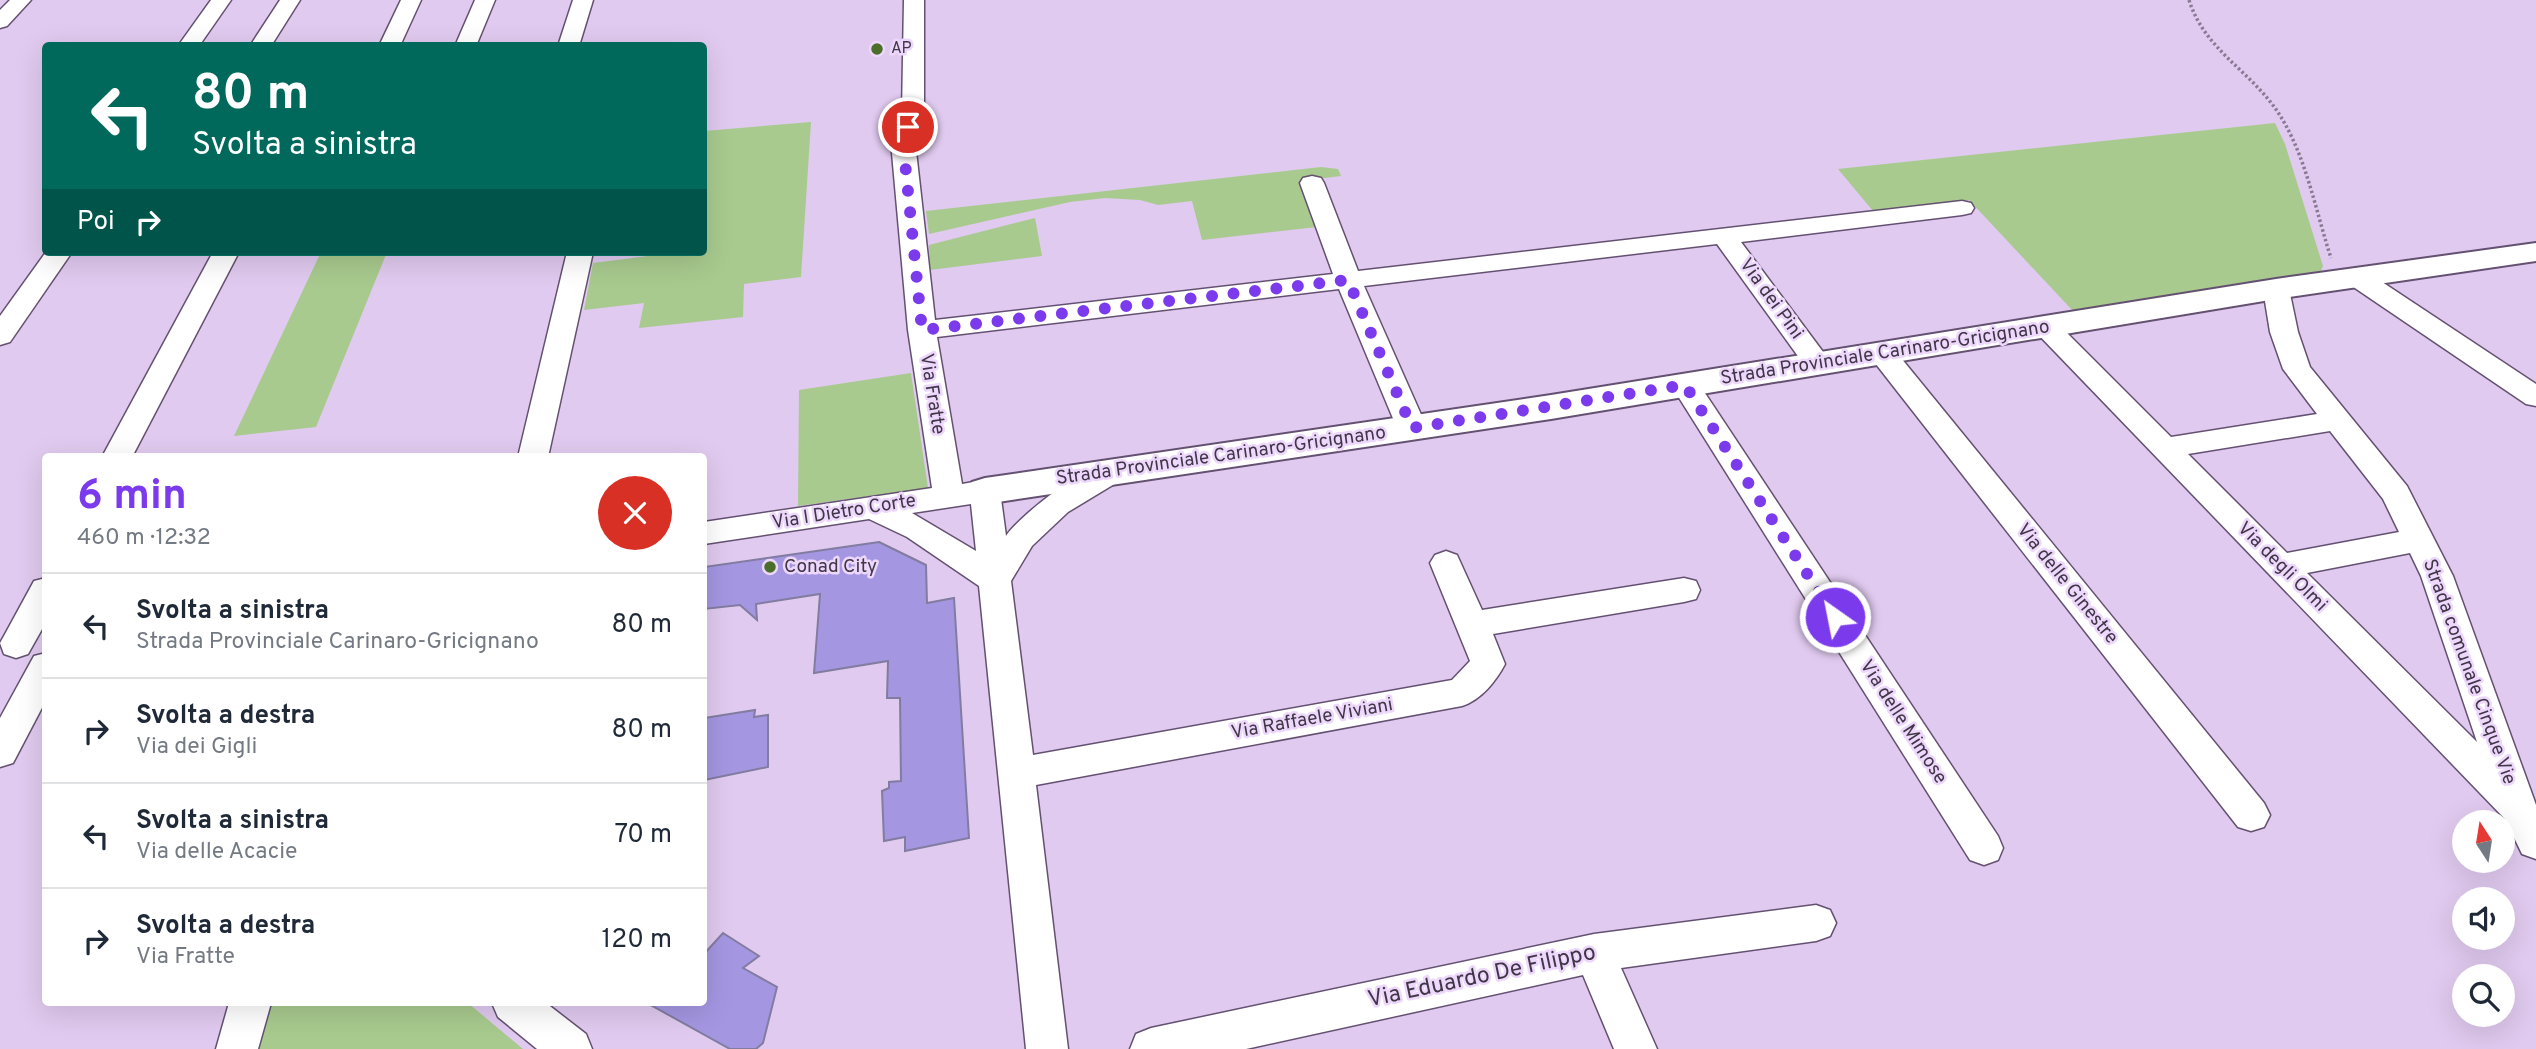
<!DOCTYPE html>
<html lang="it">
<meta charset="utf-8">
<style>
body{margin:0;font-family:Overpass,sans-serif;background:#f2f2f3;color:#1f2937;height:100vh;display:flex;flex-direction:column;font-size:26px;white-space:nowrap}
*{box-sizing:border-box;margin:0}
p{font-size:23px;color:#747a83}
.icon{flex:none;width:38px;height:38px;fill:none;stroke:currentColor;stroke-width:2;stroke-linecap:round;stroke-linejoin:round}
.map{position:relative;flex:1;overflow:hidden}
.details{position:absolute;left:42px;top:453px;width:665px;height:553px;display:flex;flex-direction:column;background:#fff;border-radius:7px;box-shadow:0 7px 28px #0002}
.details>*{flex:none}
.guide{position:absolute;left:42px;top:42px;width:665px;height:214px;border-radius:7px;box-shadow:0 7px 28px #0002;background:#00695c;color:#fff;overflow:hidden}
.needle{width:46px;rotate:348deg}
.buttons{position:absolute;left:2452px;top:810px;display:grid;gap:14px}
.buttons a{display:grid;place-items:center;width:63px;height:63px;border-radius:50%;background:#fff;box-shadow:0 7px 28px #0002;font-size:35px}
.pin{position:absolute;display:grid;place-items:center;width:60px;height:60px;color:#fff;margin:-30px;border:4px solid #fff;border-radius:50%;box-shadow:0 2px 7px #0007}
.me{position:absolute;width:77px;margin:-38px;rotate:327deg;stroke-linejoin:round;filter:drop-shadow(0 0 5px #0008)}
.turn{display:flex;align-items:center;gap:24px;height:147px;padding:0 35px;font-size:32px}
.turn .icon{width:91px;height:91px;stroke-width:2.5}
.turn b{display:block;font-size:49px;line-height:60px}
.then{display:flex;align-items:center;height:66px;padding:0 35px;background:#0003;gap:14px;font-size:26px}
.round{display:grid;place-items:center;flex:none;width:74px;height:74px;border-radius:37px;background:#f2f2f3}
.overview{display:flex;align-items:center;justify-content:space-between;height:119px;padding:0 35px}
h1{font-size:42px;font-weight:700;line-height:52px;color:#7c3aed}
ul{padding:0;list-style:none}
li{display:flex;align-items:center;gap:21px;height:105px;padding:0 35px;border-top:2px solid #e0e1e3}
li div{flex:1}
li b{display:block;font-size:26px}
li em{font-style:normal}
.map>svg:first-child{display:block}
.green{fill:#a8ca8e}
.building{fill:#a496e1;stroke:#827ca1;stroke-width:2}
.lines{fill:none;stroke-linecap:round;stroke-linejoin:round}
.minor-casing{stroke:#645171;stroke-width:3}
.tertiary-casing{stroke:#645171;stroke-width:4}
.path{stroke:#897a93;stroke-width:3.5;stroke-dasharray:2.5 2.5;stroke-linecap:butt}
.minor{fill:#fff;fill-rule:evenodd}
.tertiary{fill:#fff;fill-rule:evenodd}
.route{stroke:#7c3aed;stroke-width:12;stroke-dasharray:0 21.6}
.poi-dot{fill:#4b6f28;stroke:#edd7fd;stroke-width:2.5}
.labels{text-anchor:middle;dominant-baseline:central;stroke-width:5;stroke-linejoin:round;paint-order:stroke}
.far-poi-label{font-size:16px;fill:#403645;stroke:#edd7fd;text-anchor:start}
.street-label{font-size:19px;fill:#403645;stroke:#edd7fd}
.poi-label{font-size:19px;fill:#403645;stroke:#edd7fd;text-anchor:start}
.near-street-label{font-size:23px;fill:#403645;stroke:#edd7fd}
</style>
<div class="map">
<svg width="2536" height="1049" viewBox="0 0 2536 1049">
<rect width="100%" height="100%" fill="#e0caef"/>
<g class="green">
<polygon points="811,122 801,277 744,284 743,317 639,328 644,303 584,310 593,263 656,255 657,252 704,252 704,131"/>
<polygon points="2275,123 2285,144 2323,266 2320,273 2073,311 1969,200 1873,211 1838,169"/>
<polygon points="1321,167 1338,169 1341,176 1300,181 1317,227 1202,240 1192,201 1158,205 1140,200 1105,198 1070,202 929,234 926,211"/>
<polygon points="1035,218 1042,256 930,270 929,245"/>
<polygon points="321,252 387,252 316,427 234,436"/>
<polygon points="911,373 928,488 798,506 799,390"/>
<polygon points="272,1003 468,1003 523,1049 259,1049"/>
</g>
<g class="building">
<polygon points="879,542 926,565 927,603 954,598 969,838 905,851 905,837 884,841 882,791 889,788 889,782 901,781 900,698 887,698 888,661 814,673 820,594 756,604 757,620 740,605 704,609 704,567"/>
<polygon points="755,710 754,717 768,715 768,767 704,780 704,718"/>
<polygon points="723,933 759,956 743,968 777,987 763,1043 756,1049 730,1049 647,1003 704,1003 704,954"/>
</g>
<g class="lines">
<g class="minor-casing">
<g id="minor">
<polygon points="10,0 31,0 7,26 0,28 0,10"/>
<polygon points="211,0 231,0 199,46 178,46"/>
<polygon points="280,0 300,0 271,46 250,46"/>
<polygon points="401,0 421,0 400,46 379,46"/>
<polygon points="475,0 495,0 476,46 455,46"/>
<polygon points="573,0 593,0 579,46 558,46"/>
<path d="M904,0H924V113L915,142L935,320L1333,274L1300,183L1303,178L1312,176L1321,178L1324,183L1358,271L1962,201L1971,203L1974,208L1971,213L1962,215L1741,242L1832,364L1828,370L1818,373L1808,370L1717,244L1364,286L1427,428L1422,435L1412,438L1402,435L1397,428L1339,289L937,337L962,484L985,480L996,483L1000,491L1006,536C1018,517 1087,463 1110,462C1114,462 1117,465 1121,466L1125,473L1121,480L1068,512L1032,546L1011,581L1033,755L1452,680L1470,661L1430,563L1435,555L1446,551L1457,555L1482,610L1684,578L1696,581L1700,590L1696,599L1684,602L1493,634L1505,664C1496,681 1481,700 1462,706L1036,785L1068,1049H1026L979,586L907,537L869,519L704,544V522L932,488L908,330L891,142L902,113ZM971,504L976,551L912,513Z"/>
<polygon points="46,252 72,252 10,342 0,345 0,316"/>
<polygon points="213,252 239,252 132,457 102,457"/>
<polygon points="567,252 593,252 548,457 518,457"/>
<polygon points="2358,270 2367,272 2536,384 2536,406 2526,404 2349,284 2345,278 2349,272"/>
<path d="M2276,281L2285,283L2289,289L2298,332L2310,367L2407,486L2453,576L2536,805V859L2522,854L2505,819L2031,327L2035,321L2045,319L2055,321L2171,437L2317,414L2283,369L2270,332L2263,289L2267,283ZM2330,431L2383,499L2399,532L2287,553L2188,454ZM2410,553L2421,576L2477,742L2307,573Z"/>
<polygon points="1882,344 1892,347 2264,803 2270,815 2264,827 2251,831 2238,827 1872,359 1868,353 1872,347"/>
<polygon points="1685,376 1695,378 1998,836 2003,848 1998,860 1984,865 1970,860 1671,385 1675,378"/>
<polygon points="46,578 46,622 28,654 16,658 4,654 0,643 4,636 34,581"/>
<polygon points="46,653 46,700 13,763 0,767 0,718 34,656"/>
<polygon points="1816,905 1830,910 1836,923 1830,936 1816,941 1621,968 1657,1049 1614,1049 1583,975 1246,1049 1130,1049 1136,1034 1151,1028 1594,934"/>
<polygon points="229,1003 271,1003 258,1049 216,1049"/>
<polygon points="492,1003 546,1003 586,1034 592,1049 537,1049 498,1017"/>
</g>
</g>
<g class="tertiary-casing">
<polygon id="tertiary" points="2536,243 2536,261 2276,299 1551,419 985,504 972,500 966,491 972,482 985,478 1551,395 2276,279"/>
</g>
<path class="path" d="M2189,0C2204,48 2247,69 2275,108C2305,150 2315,209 2331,258"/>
<use href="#minor" class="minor"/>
<use href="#tertiary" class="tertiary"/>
</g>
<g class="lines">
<polyline class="route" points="908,127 903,142 922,330 1348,280 1412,428 1685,385 1835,617"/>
</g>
<g class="poi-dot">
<circle cx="877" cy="49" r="7"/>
<circle cx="770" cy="567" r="7"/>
</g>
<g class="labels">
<g class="far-poi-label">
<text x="891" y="49">AP</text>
</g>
<g class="street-label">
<text transform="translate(1771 299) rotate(54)">Via dei Pini</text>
<text transform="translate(1885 353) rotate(-9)">Strada Provinciale Carinaro-Gricignano</text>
<text transform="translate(932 394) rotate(81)">Via Fratte</text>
<text transform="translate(1221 456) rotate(-8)">Strada Provinciale Carinaro-Gricignano</text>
<text transform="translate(844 512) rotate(-9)">Via I Dietro Corte</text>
<text transform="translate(2282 567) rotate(45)">Via degli Olmi</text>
<text transform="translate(2067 584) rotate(51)">Via delle Ginestre</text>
<text transform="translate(2469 672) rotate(70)">Strada comunale Cinque Vie</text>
<text transform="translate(1312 719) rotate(-10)">Via Raffaele Viviani</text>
<text transform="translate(1903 722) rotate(57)">Via delle Mimose</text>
</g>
<g class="poi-label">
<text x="784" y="567">Conad City</text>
</g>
<g class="near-street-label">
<text transform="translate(1482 977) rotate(-12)">Via Eduardo De Filippo</text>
</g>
</g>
</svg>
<div class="buttons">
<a><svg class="needle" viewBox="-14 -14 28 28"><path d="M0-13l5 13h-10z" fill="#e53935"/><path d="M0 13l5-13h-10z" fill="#747a83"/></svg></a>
<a><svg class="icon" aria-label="sound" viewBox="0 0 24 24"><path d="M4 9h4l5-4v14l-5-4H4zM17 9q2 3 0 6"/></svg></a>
<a><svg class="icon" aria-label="search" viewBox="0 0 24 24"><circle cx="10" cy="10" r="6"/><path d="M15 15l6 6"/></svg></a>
</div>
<div class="pin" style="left:908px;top:127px;background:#d93025"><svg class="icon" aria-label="arrive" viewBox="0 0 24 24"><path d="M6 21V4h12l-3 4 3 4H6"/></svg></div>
<svg class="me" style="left:1835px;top:617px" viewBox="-20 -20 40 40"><circle r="17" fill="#7c3aed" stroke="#fff" stroke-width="3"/><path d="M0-11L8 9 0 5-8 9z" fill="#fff"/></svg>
<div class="guide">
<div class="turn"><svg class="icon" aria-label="left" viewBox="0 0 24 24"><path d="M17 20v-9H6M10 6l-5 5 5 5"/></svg><div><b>80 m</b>Svolta a sinistra</div></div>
<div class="then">Poi<svg class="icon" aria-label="right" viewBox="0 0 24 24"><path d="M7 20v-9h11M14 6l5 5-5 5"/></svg></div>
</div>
<section class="details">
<div class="overview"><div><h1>6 min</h1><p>460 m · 12:32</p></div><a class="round" style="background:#d93025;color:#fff"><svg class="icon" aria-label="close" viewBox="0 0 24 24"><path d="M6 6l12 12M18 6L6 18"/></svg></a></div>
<ul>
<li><svg class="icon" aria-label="left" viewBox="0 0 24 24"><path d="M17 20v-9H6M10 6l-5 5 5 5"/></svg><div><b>Svolta a sinistra</b><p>Strada Provinciale Carinaro-Gricignano</p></div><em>80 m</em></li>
<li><svg class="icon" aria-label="right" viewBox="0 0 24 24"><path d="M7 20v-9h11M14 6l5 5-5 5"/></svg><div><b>Svolta a destra</b><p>Via dei Gigli</p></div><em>80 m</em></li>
<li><svg class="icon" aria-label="left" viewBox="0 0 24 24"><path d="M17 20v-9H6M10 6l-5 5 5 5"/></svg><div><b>Svolta a sinistra</b><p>Via delle Acacie</p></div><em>70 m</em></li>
<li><svg class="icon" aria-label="right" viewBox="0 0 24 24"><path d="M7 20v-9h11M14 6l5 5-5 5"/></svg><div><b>Svolta a destra</b><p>Via Fratte</p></div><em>120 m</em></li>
</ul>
</section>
</div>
